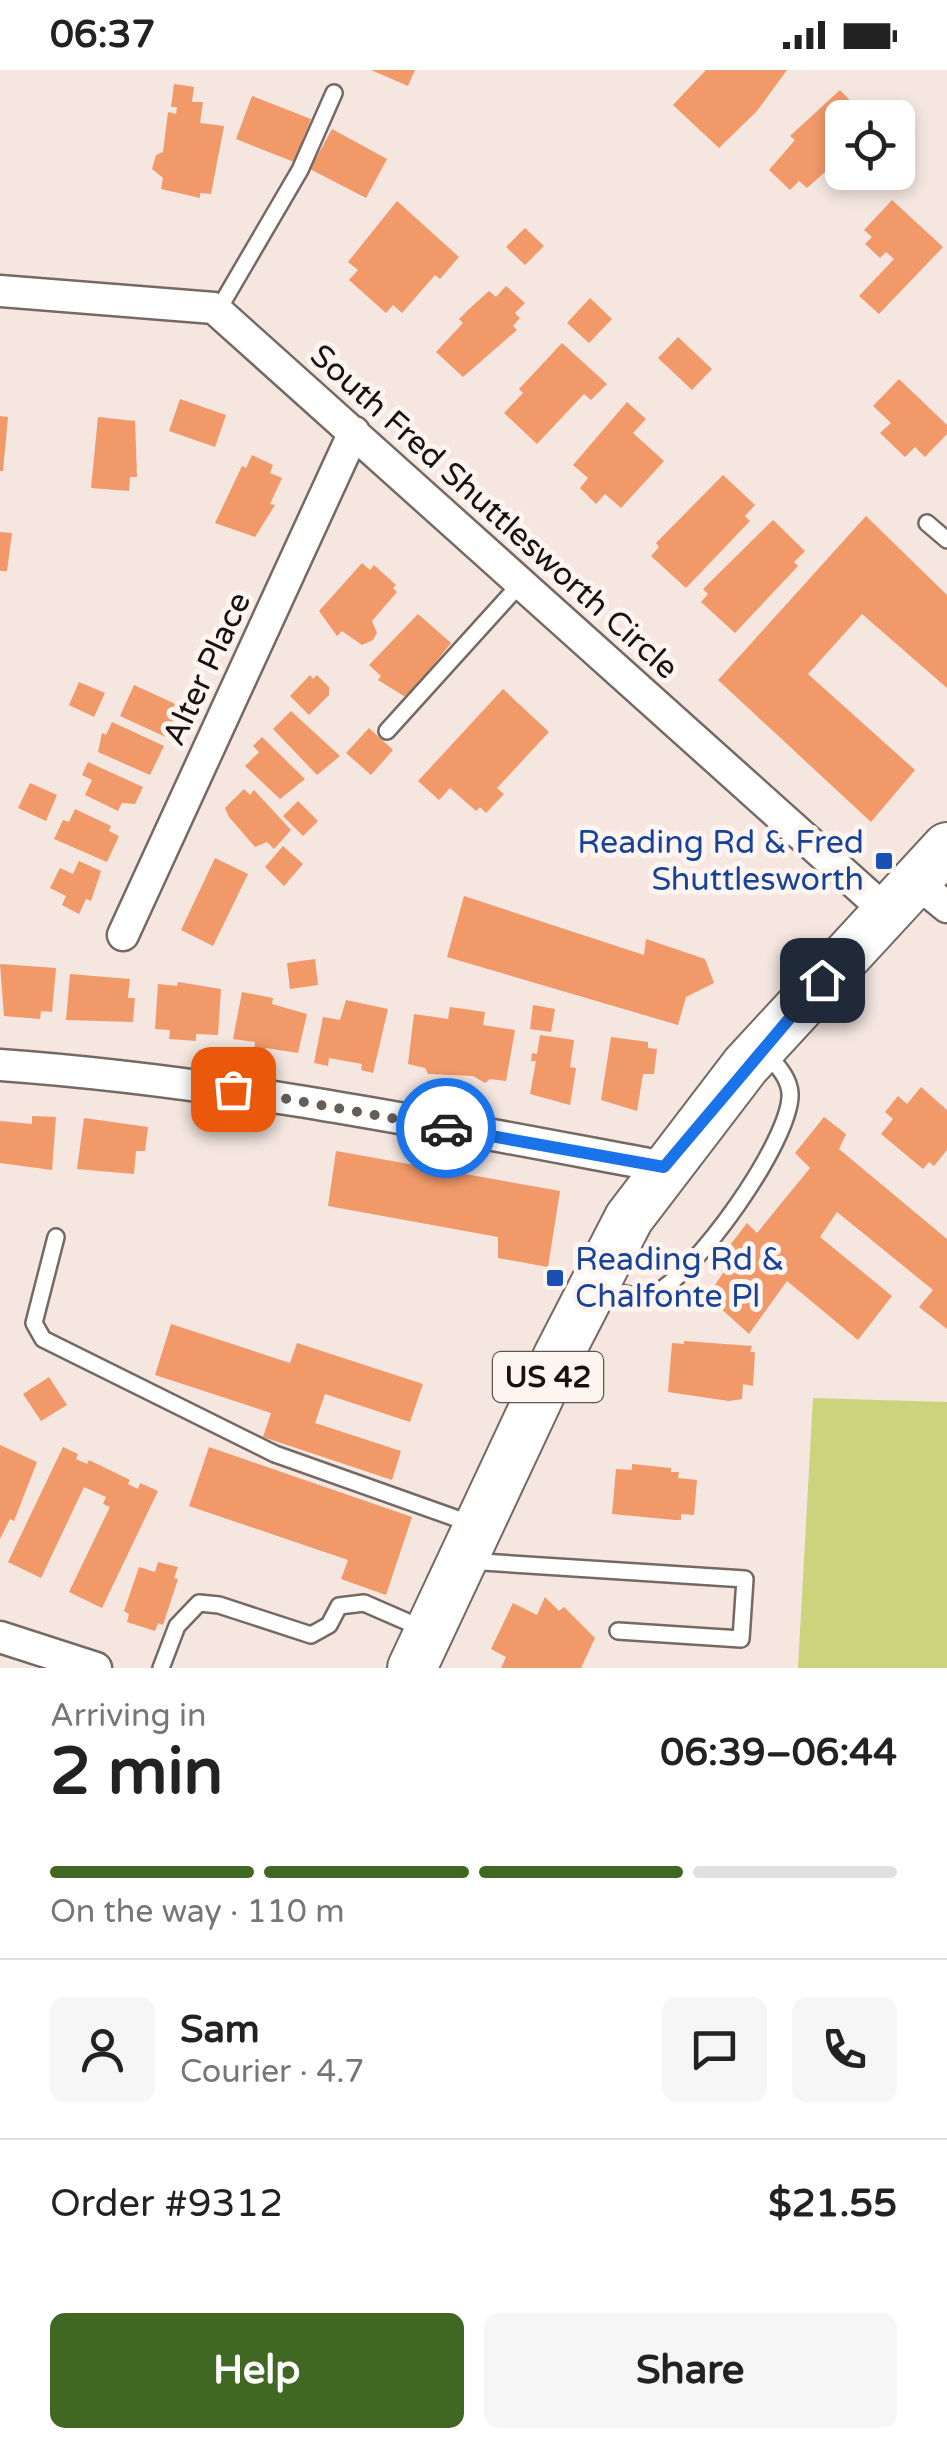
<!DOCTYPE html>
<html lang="en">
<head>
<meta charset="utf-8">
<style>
  body { margin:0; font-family:"Varela Round",sans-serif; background:#f6f6f6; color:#222; height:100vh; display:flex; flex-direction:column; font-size:38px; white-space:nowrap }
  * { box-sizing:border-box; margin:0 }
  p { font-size:32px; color:#767676 }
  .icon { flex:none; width:55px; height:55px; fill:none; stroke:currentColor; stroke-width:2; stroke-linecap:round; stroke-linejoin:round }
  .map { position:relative; height:1598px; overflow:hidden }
  .drawer { display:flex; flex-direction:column; background:#fff; flex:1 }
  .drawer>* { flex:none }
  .buttons { position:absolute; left:825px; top:30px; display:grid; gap:20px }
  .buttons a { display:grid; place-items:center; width:90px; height:90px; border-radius:15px; background:#fff; box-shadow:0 5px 15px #0003; font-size:50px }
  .pin { position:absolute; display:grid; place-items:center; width:85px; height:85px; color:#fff; margin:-42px; border-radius:20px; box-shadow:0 5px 15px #0006 }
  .courier { position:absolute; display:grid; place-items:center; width:100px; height:100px; margin:-50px; border:8px solid #1a73e8; border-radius:50%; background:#fff; color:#222; box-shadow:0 2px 12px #0007 }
  .summary em { font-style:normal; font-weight:800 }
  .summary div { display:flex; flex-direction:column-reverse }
  .summary { display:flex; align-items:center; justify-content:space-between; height:170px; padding:0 50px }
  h1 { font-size:65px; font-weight:800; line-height:75px }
  .bar { display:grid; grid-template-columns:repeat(4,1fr); gap:15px 10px; align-content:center; height:120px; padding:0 50px }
  .bar i { height:12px; border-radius:8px; background:#e0e0e0 }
  .bar .selected { background:#416823 }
  .bar p { grid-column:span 4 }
  .line { display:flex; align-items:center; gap:25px; padding:0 50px; border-top:2px solid #e0e0e0 }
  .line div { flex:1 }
  .round { display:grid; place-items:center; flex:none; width:105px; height:105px; border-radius:15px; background:#f6f6f6 }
  .button { display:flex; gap:20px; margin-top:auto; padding:20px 50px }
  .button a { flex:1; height:115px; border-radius:15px; background:#416823; color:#fff; font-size:40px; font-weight:800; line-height:115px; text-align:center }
  .button a+a { background:#f6f6f6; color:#222 }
  .status { display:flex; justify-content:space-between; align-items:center; height:70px; padding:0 50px; background:#fff; direction:ltr }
  .status svg { height:28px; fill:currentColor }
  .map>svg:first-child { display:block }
  .green { fill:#cbd37c }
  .building { fill:#f2996a }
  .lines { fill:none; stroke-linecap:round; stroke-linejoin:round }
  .lane-casing { stroke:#756963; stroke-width:20 }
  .street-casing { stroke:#756963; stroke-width:35 }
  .primary-casing { stroke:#756963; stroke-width:52 }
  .lane { stroke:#fff; stroke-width:15 }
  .street { stroke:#fff; stroke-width:30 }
  .primary { stroke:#fff; stroke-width:48 }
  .done { stroke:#655d58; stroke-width:10; stroke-dasharray:0 18 }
  .route { stroke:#1a73e8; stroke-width:12 }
  .transit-dot { fill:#1a4fb4; stroke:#fef5f1; stroke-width:4 }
  .labels { text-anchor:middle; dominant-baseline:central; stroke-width:10; stroke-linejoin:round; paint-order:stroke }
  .shield { fill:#fef5f1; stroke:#5c5653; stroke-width:2.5 }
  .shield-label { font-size:30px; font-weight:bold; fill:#17120f }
  .street-label { font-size:32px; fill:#17120f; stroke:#fef5f1 }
  .transit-label { font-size:32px; fill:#164399; stroke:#fef5f1; text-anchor:end }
</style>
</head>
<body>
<div class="status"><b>06:37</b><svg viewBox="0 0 49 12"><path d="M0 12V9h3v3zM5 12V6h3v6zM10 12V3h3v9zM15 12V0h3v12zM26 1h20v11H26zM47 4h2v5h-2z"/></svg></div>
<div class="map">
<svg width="947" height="1598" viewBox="0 0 947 1598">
  <rect width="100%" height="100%" fill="#f5e7e0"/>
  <path class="green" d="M813,1328L947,1332V1598H798Z"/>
  <path class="building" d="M371,0H415L408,16Z
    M706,0H787L757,41L719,78L673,35Z
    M174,14L194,17L192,32H203L200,53L224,56L211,124L200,123V128L161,119L163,108L152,99L156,85L163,82L168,42L176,44L177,37H171Z
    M840,20L867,48H842L840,89L807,118L799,111L790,120L769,100L795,70L790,66Z
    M252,26L311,49L294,92L236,69Z
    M332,59L387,89L366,128L310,99Z
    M892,130L943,177L879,244L859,226L894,189L886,182L880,188L865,174L872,167L864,160Z
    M397,131L459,187L440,209L435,205L402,243L393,235L386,243L349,210L358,200L348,192Z
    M525,158L544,176L525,195L506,177Z
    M506,216L525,233L515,243L520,248L513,256L517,260L463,307L436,282L463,253L459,249L469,239L489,221L496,227Z
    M590,228L612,249L589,273L567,253Z
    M678,267L712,299L692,320L658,288Z
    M562,273L607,314L591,330L584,324L537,374L504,343L523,323L519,319Z
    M899,309L947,355V364L925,387L915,377L905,387L880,363L891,353L873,336Z
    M180,329L226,345L215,377L169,361Z
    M627,332L646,349L633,363L664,391L621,438L605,424L596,434L580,418L588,408L573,395Z
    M0,346L8,347L3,401H0Z
    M98,347L135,351L137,407H130L129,421L91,418Z
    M252,385L273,395L270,403L282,408L270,434L275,435L255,467L215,453L242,396L246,398Z
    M723,405L755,435L745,446L750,451L686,518L651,486L659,477L656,473Z
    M866,446L947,525V618L862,544L808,604L915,700L871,752L718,610Z
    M773,450L805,481L794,492L798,496L735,563L701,532L708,524L703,519Z
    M0,462L12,463L7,501H0Z
    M362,493L370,500L374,495L396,515L393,518L397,522L372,551L377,563L373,570L362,575L342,561L337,566L319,541Z
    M418,544L451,573L407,628L378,610L381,606L369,595Z
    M310,605L313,609L317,605L329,617V625L309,645L290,626Z
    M79,612L105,623L94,647L69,635Z
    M134,615L182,637L168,668L120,646Z
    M503,619L549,662L497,718L504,724L486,743L480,737L476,741L450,718L439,730L418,711Z
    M291,641L340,686L317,705L273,659Z
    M112,652L164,676L150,705L98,682L102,663L106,665Z
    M369,658L393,680L371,705L346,683Z
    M262,667L305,709L280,729L245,696L259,682L253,676Z
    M88,692L143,717L135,734L122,733L118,741L85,725L92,710L82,705Z
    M30,713L57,725L46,751L18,738Z
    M244,719L250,725L254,720L291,760L274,779L267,772L255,777L229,747L225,738Z
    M298,731L318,751L303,766L283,746Z
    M75,739L111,756L109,761L119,766L107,792L54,769L63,750L69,752Z
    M283,776L303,794L284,816L265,797Z
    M215,788L248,804L213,876L181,860Z
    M79,791L101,801L91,831L86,829L79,844L62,835L66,826L50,818L60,798L73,804Z
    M464,826L644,885L646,869L705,889L714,913L686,927L678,955L447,887Z
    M315,889L318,915L290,919L287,893Z
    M0,894L56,898L52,942L41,941L40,949L4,946Z
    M70,904L130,909L128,928H135L133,952L66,950Z
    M178,912L221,919L218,965L196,964V971L169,969L170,960L155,959L158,914L177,916Z
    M242,922L273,928L272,934L307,944L298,983L266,978V984L254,981L255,972L233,969Z
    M346,930L388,939L373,1003L361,1000L362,994L329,988L328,996L314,993L323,947L340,950Z
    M533,935L555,939L551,962L530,959Z
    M450,937L485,942L483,955L515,960L506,1011L490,1009L485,1013L473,1006L428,1004L425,998L408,994L414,944L448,949Z
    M540,965L574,970L570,997L576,998L570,1035L530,1024L536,991H531L532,983L537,984Z
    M611,967L648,972V978L657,979L654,1004H643L637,1041L601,1030Z
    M921,1017L947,1040V1080L934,1096L929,1092L923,1099L881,1064L893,1049L885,1042L898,1026L907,1034Z
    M32,1046L56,1047L52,1100L0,1093V1051L32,1054Z
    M824,1047L846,1064L839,1079L947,1169V1259L919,1237L933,1220L837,1142L820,1167L892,1226L858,1270L787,1211L749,1264L707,1226L726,1199L717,1192L747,1153L757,1163L810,1098L795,1083Z
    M84,1048L148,1057L145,1081H136L134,1104L77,1099Z
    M336,1081L560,1121L548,1197L498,1188V1167L328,1136Z
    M171,1254L290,1293L297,1273L423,1314L410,1352L325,1324L315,1353L401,1381L392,1410L263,1367L271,1343L155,1305Z
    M684,1271L752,1276L750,1282H755L753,1316L743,1314L742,1329L729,1331L668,1322L672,1273L684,1274Z
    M49,1307L67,1335L41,1351L23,1324Z
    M0,1375L37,1392L14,1451L10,1449L0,1469Z
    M63,1377L78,1384L76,1389L87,1394L89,1390L130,1410L128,1414L138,1419L140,1413L158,1421L102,1538L69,1522L110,1437L103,1434L106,1427L84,1417L41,1508L8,1492Z
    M209,1377L412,1447L386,1525L341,1509L348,1490L189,1436Z
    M632,1394L671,1398V1402H679L678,1408L697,1410L694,1445L681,1444V1450H675L612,1444L616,1399L632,1400Z
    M158,1492L178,1497L174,1508L178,1509L163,1555L158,1553L155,1561L127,1552L129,1544L124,1541L139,1497L155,1502Z
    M545,1527L559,1541L564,1537L595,1568L581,1598H501L506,1587L491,1579L513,1533L537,1545Z"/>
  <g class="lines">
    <g class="lane-casing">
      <path id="lane" d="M217,242L300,100L334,23
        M927,453L947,470
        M387,661L521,513
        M56,1167L34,1253L43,1269L275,1384L475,1455
        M598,1217C613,1220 637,1230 651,1225C693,1209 793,1068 790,1023C789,1007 776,995 767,983
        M467,1491L745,1509L741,1569L618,1561
        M161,1598L177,1556L199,1533L219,1535L311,1565L329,1555L339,1536L364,1533L426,1560"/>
    </g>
    <g class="street-casing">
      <path id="street" d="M0,221L214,238L886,841
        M915,811L947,837
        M123,865L354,362
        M0,995C224,1011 444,1056 664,1097
        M0,1567L96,1598"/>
    </g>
    <g class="primary-casing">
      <path id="primary" d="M412,1598L558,1286L629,1148L745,996L947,777"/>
    </g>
    <use href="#lane" class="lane"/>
    <use href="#street" class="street"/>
    <use href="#primary" class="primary"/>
  </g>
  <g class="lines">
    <path class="done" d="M233,1019L446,1058"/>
    <path class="route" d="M446,1058L664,1097L822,910"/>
  </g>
  <g class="transit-dot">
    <rect x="874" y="781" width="20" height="20" rx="5"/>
    <rect x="545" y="1198" width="20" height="20" rx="5"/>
  </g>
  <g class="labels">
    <rect class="shield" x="493" y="1282" width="110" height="50" rx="8"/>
    <g class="shield-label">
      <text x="548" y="1307">US 42</text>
    </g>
    <g class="street-label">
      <text transform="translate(494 442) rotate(42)">South Fred Shuttlesworth Circle</text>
      <text transform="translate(207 599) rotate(-65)">Alter Place</text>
    </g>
    <g class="transit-label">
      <text x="864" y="773">Reading Rd &amp; Fred<tspan x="864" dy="37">Shuttlesworth</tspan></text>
      <text x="575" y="1190" text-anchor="start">Reading Rd &amp;<tspan x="575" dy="37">Chalfonte Pl</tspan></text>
    </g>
  </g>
</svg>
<div class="buttons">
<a><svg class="icon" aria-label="locate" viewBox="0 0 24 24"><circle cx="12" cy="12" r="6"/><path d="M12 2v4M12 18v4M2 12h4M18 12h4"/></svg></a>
</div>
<div class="pin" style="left:233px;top:1019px;background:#ea580c"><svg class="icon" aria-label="bag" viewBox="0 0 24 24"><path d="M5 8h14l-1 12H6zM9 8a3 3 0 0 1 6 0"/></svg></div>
<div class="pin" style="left:822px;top:910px;background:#1f2937"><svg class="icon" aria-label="home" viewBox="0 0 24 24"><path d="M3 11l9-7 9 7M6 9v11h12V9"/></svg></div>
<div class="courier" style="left:446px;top:1058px"><svg class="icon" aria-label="car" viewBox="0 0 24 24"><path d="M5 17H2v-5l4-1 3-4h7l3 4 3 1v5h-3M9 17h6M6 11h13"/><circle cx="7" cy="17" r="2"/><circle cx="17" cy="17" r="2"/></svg></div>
</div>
<section class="drawer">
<div class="summary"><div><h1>2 min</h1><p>Arriving in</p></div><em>06:39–06:44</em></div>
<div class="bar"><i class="selected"></i><i class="selected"></i><i class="selected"></i><i></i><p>On the way · 110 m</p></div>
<div class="line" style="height:180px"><a class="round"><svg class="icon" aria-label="person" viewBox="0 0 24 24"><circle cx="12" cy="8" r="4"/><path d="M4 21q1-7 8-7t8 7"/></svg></a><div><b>Sam</b><p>Courier · 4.7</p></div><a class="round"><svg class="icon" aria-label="chat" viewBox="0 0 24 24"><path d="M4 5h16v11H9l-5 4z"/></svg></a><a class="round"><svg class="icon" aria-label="phone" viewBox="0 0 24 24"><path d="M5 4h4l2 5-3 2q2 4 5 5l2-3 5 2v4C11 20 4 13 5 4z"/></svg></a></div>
<div class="line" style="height:130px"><div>Order #9312</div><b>$21.55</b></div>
<div class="button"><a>Help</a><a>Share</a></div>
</section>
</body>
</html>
